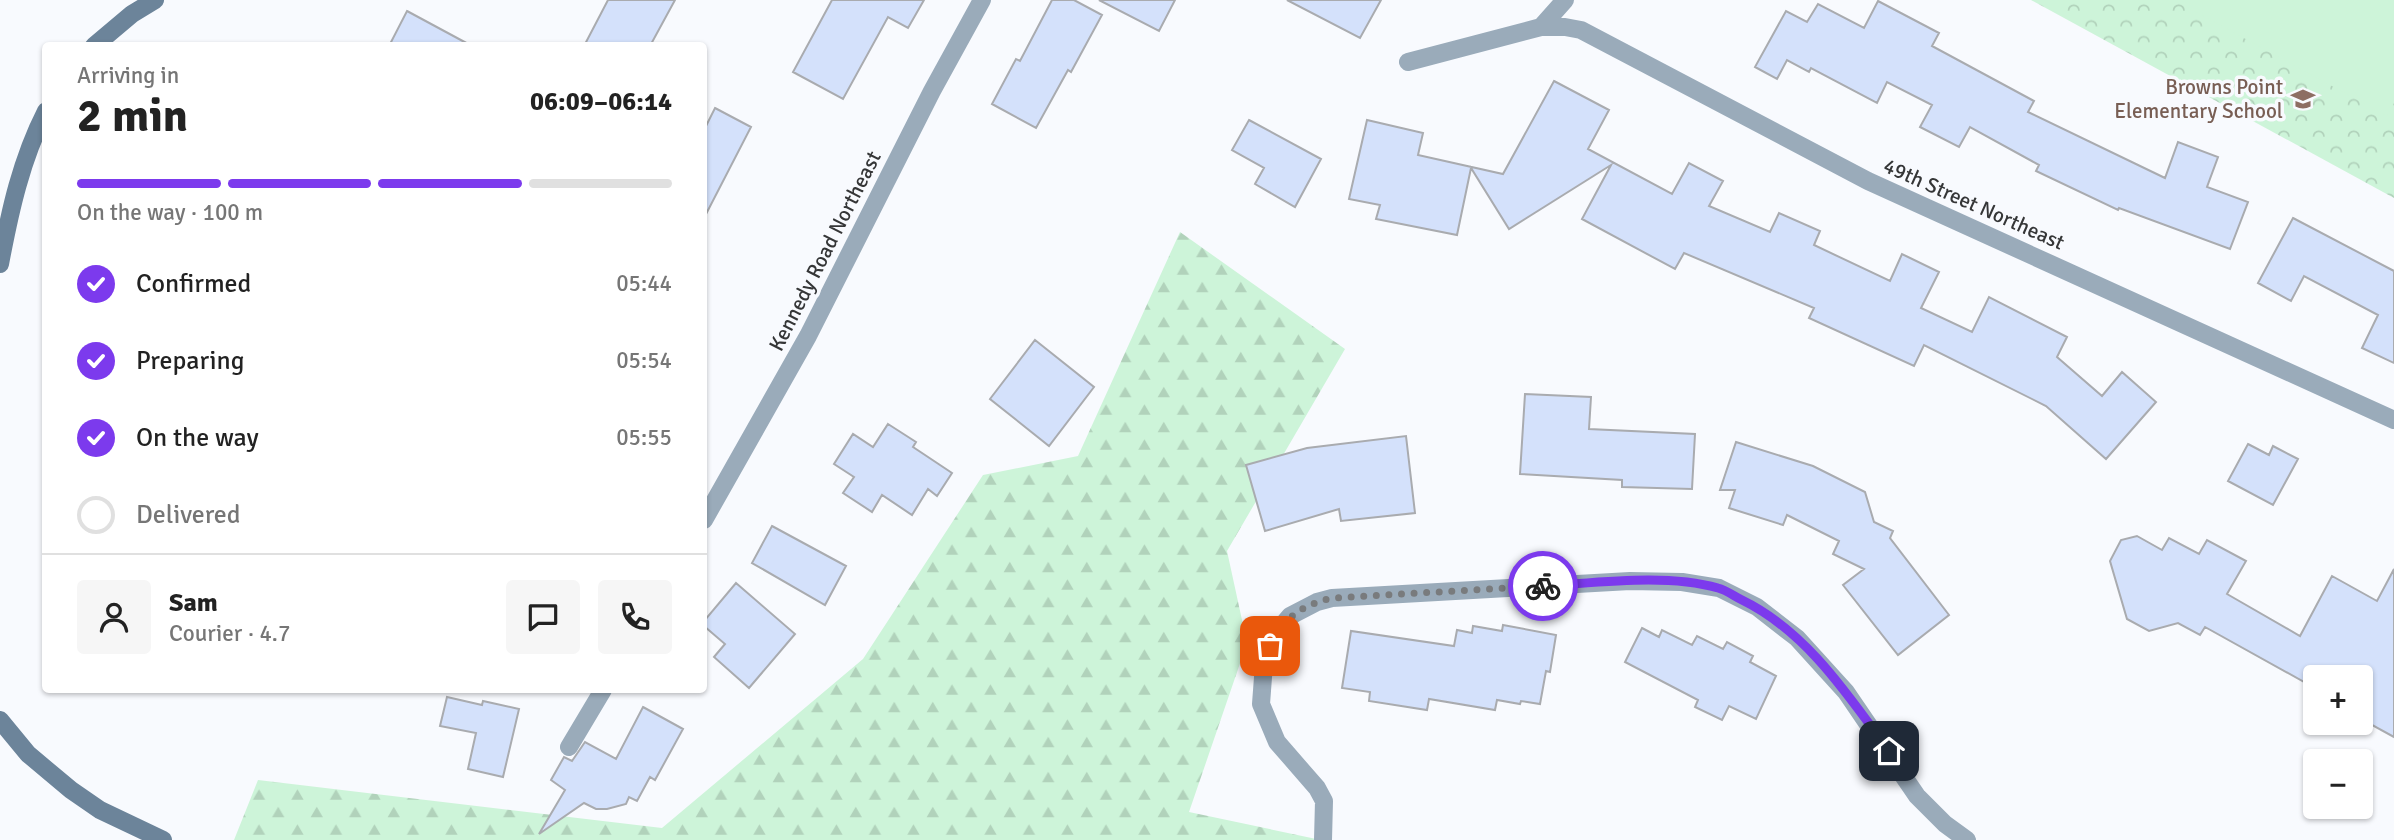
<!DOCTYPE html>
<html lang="en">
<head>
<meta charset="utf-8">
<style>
  body { margin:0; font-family:Signika,sans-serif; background:#f6f6f6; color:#222; height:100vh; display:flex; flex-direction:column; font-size:26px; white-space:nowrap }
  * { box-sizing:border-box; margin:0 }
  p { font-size:23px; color:#767676 }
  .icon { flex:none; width:38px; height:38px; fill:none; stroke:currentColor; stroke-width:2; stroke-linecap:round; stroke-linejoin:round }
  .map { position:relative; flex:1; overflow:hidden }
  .details { position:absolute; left:42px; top:42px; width:665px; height:651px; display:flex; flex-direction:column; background:#fff; border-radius:7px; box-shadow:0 2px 5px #0004 }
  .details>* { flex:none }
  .buttons { position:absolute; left:2303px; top:665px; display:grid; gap:14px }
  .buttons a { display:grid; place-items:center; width:70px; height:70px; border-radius:7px; background:#fff; box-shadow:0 2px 5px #0004; font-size:35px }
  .pin { position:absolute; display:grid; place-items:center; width:60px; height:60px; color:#fff; margin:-30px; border-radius:14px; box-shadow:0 4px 10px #0006 }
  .courier { position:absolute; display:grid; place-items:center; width:70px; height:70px; margin:-35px; border:5px solid #7c3aed; border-radius:50%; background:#fff; color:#222; box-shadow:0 2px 9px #0007 }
  .head em { font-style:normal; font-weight:700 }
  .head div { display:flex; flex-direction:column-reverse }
  .head { display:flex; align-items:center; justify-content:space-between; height:119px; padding:0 35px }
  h1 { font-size:46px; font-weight:700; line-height:52px }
  .bar { display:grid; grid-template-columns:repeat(4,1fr); gap:10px 7px; align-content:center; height:84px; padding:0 35px }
  .bar i { height:9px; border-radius:5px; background:#e0e0e0 }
  .bar .selected { background:#7c3aed }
  .bar p { grid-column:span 4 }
  .line { display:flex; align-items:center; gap:18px; padding:0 35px; border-top:2px solid #e0e0e0 }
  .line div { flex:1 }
  .round { display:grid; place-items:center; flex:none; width:74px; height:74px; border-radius:7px; background:#f6f6f6 }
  ol { padding:0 35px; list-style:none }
  li { display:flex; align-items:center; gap:21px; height:77px }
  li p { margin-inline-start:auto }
  li .icon { padding:7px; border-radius:50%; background:#7c3aed; color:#fff; stroke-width:4 }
  li:last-child { color:#767676 }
  li i { width:38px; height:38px; border:4px solid #e0e0e0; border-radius:50% }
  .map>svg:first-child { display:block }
  .forest { fill:url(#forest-firs) }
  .park { fill:url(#park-crowns) }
  .pitch { fill:#cdf4d9 }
  .building { fill:#d4e1fb; stroke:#a9abaf; stroke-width:2 }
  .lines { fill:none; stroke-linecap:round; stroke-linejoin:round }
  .street { stroke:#9aabba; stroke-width:18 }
  .secondary { stroke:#6c849a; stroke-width:18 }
  .done { stroke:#797b7d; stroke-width:7; stroke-dasharray:0 12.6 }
  .route { stroke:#7c3aed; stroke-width:9 }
  .labels { text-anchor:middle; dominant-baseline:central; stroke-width:7; stroke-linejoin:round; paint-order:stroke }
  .education-label { font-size:21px; fill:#785e54; stroke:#f8fafe; text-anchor:end }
  .street-label { font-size:21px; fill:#353637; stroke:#f8fafe }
</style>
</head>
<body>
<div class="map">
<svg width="2394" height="840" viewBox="0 0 2394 840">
  <defs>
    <pattern id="forest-firs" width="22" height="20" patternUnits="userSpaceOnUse" patternTransform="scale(1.75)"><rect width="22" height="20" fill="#cdf4d9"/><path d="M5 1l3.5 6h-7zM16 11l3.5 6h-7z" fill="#b1d2bb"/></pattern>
    <pattern id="park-crowns" width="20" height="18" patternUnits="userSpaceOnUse" patternTransform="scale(1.75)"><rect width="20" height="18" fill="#cdf4d9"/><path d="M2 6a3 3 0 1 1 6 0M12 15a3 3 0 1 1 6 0" fill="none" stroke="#b1d2bb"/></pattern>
  </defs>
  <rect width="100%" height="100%" fill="#f8fafe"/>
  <path class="forest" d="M1180,232L1345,349L1227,551L1247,643L1189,812L1321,840H234L258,780L662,828L863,659L983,475L1078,456Z"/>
  <path class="park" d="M2031,0H2394V198Z"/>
  <path class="pitch" d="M2174,0H2394V103L2387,116Z"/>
  <path class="building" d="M608,0H675L650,46H584Z
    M832,0H924L908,28L888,17L843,99L793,72Z
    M1052,0H1074L1102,15L1071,72L1068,70L1036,128L992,104L1016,59L1020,61Z
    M1099,0H1175L1159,31Z
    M1287,0H1381L1360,38Z
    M1878,1L1939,33L1932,46L2034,101L2028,112L2165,178L2178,142L2218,157L2207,187L2248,202L2230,249L2119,208L2118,210L2036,171L2039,165L1970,127L1959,147L1920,127L1932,105L1887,82L1877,103L1811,68L1809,72L1787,60L1777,79L1755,67L1786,11L1807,22L1818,4L1864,28Z
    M407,11L472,46H389Z
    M1554,81L1609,110L1588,149L1672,194L1689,163L1723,181L1709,206L1770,232L1779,213L1820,231L1814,245L1890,281L1902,254L1939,272L1921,308L1972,332L1989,297L2067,337L2057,357L2102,396L2122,372L2156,402L2106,459L2046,406L1924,345L1914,366L1809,318L1814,308L1684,253L1675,269L1582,219L1611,165L1509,229L1471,168L1457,235L1376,219L1380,205L1349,199L1367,120L1423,133L1418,155L1503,174Z
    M715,108L751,127L704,218V130Z
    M1249,120L1321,159L1295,207L1255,184L1264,168L1232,150Z
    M2293,218L2394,271V363L2362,348L2378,315L2304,276L2291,301L2258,283Z
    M1035,340L1094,387L1049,446L990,399Z
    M1525,394L1591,397L1589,429L1695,434L1692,489L1622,487V480L1520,474Z
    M888,424L916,442L913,447L952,473L937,496L928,489L912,515L882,495L872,512L843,493L854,477L834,464L853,434L873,447Z
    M1406,436L1415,513L1341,521L1339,509L1265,531L1246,465L1307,448Z
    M1736,442L1813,466L1865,492L1874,522L1893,531L1890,538L1949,615L1898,655L1843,585L1864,569L1833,554L1839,541L1787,515L1783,525L1729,508L1735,490H1720Z
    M2248,444L2269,455L2273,446L2298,459L2273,505L2228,481Z
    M772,526L846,566L825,605L752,563Z
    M2137,536L2162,550L2169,538L2199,554L2207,540L2246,561L2227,594L2300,636L2332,576L2377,601L2394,569V737L2361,719V677H2315V688L2205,627L2200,635L2178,623L2149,631L2127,619L2110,561L2121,540Z
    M736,583L795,634L749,688L714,657L725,644L704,626V621Z
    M1503,625L1556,635L1550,672L1546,671L1540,704L1521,701L1520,704L1497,700L1495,710L1429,699L1427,710L1369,701L1370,692L1342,688L1351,631L1454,646L1457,630L1472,633L1473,626L1502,631Z
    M1642,628L1659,637L1662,630L1692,645L1697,636L1723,649L1727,642L1753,656L1750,662L1776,676L1756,719L1729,706L1722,720L1695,707L1698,700L1625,662Z
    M447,697L482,705L483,701L519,709L503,777L468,769L476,733L440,726Z
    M643,707L683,729L655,780L650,777L637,801L629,797L626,804L607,809H596L584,803L539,834L565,790L551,780L564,757L572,761L585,742L616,759Z"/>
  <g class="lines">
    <path class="street" d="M1541,27H1565L1581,30L1868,181L2394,420
      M1408,62L1541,27L1565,0
      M704,520L808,336L932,91L982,0
      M569,747L603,690
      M1323,840L1324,801L1317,788L1277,742L1261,704L1264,664L1279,629L1290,616L1317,602L1332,598L1630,581L1682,582L1719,588L1757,607L1797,638L1846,692L1917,796L1945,824L1967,840"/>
    <path class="secondary" d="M94,46L132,14L155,0
      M0,264C10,211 21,160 46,111
      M0,720L28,754L71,790L100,810L163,840"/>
  </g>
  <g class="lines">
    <path class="done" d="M1270,646C1284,617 1301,606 1332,598L1543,586"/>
    <path class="route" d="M1543,586C1596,583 1666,573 1718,588C1726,590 1734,596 1742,600C1806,631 1848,695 1889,751"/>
  </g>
  <defs>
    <g id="school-bare" transform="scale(1.89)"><path d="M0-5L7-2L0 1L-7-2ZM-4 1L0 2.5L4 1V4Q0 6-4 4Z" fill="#8d6e63" stroke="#f8fafe" stroke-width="2.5" paint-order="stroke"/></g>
  </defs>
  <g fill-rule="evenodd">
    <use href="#school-bare" x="2303" y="99"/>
  </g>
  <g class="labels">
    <g class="education-label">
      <text x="2283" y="87">Browns Point<tspan x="2283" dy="24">Elementary School</tspan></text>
    </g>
    <g class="street-label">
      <text transform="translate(1974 204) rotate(24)">49th Street Northeast</text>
      <text transform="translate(825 251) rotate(-63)">Kennedy Road Northeast</text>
    </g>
  </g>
</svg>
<div class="buttons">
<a>+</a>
<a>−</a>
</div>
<div class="pin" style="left:1270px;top:646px;background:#ea580c"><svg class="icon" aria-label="bag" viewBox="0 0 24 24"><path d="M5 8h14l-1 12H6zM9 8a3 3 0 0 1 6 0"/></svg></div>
<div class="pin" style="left:1889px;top:751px;background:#1f2937"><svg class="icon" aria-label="home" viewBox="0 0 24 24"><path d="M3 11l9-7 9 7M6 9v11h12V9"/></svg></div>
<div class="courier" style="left:1543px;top:586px"><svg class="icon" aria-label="bike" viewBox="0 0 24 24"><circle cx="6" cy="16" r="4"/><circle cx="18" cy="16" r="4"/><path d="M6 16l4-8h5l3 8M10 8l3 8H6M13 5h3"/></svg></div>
<section class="details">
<div class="head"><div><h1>2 min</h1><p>Arriving in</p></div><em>06:09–06:14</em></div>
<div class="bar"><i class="selected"></i><i class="selected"></i><i class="selected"></i><i></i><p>On the way · 100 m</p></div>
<ol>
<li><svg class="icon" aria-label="check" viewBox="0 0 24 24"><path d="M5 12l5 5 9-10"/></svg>Confirmed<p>05:44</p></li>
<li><svg class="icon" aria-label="check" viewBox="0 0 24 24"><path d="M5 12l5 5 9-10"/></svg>Preparing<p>05:54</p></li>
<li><svg class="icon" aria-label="check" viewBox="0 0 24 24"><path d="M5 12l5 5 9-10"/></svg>On the way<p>05:55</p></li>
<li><i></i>Delivered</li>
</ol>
<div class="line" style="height:126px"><a class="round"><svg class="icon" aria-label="person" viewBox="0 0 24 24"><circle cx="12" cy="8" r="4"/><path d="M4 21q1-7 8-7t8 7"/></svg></a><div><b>Sam</b><p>Courier · 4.7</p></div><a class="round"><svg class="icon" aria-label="chat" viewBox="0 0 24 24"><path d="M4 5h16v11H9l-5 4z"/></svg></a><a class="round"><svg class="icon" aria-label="phone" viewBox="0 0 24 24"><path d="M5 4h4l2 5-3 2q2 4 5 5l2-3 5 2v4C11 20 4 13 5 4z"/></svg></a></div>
</section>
</div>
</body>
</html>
